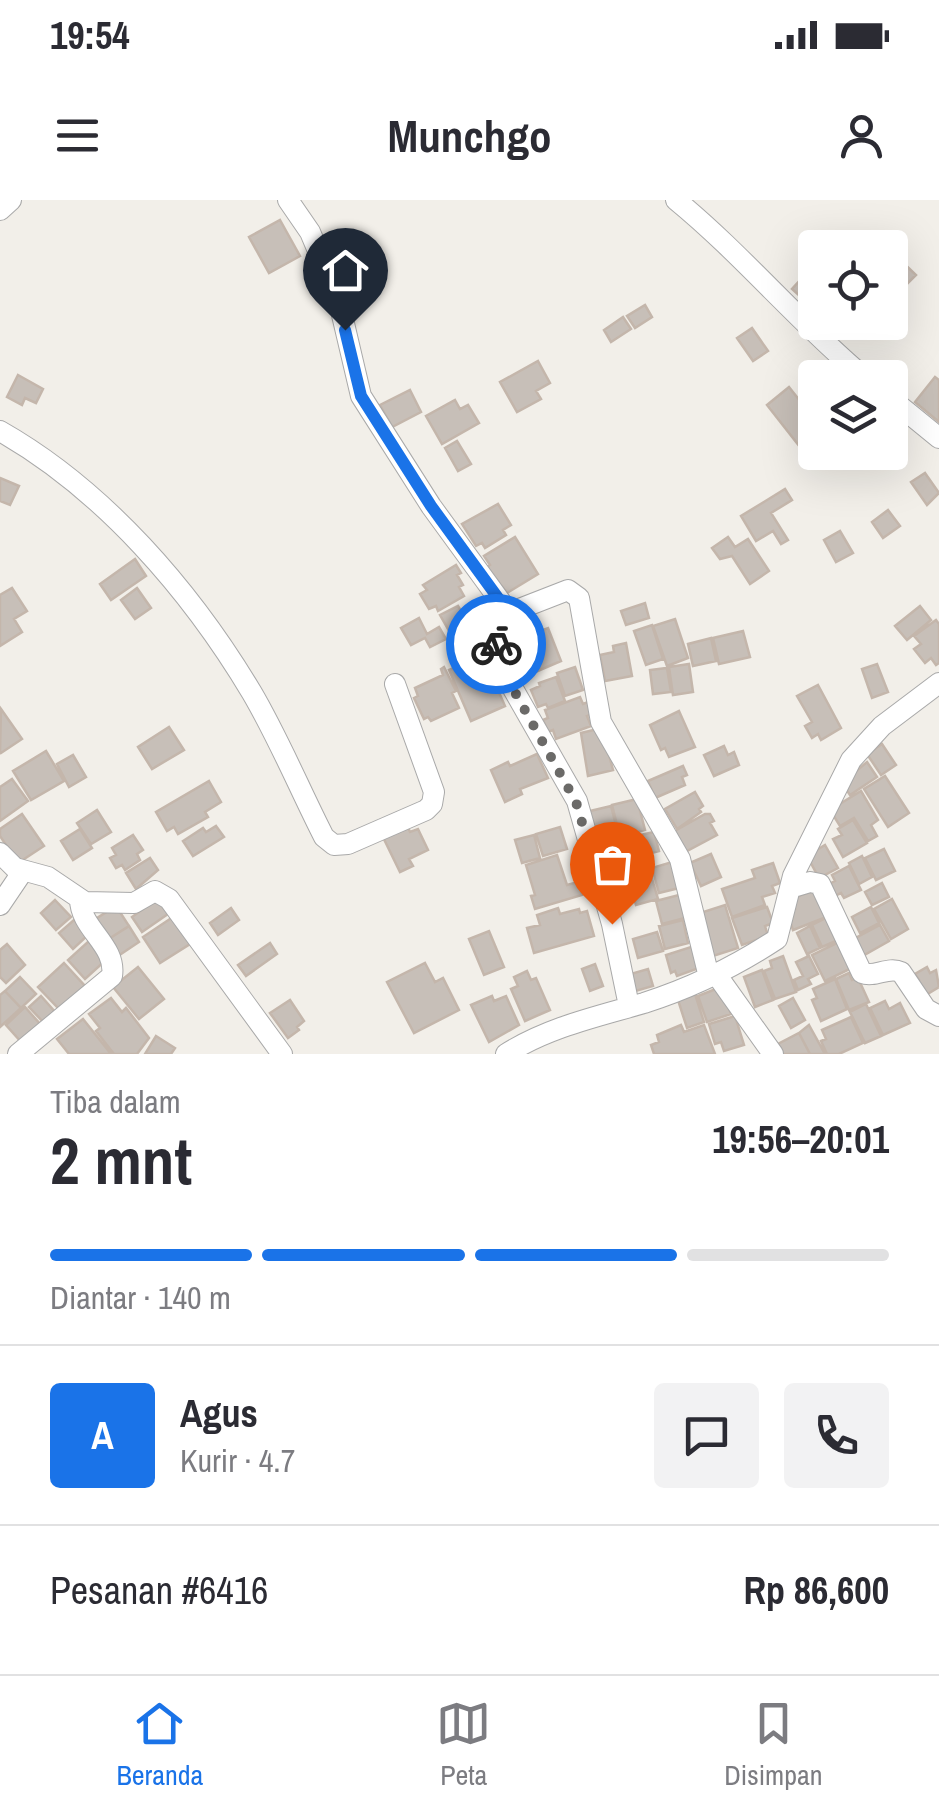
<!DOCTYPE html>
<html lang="id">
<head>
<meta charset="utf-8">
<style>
  body { margin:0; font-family:"Archivo Narrow",sans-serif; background:#f2f2f3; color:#2b2b33; height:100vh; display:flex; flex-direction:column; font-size:38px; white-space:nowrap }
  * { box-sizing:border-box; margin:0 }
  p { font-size:32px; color:#7c7c81 }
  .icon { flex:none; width:55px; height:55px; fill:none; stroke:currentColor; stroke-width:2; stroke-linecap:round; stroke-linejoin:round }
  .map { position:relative; height:854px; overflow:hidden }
  .side { display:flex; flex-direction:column; background:#fff; flex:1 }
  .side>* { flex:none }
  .fabs { position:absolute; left:798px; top:30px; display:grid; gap:20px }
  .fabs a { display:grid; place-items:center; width:110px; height:110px; border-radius:10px; background:#fff; box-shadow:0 10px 40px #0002; font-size:50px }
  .pin { position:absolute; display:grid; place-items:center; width:85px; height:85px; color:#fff; margin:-102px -42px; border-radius:50% 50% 50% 0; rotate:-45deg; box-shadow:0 0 10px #0007 }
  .pin .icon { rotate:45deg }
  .courier { position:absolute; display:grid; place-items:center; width:100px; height:100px; margin:-50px; border:8px solid #1a73e8; border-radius:50%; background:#fff; color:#222; box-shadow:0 2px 12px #0007 }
  .head em { font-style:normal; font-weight:800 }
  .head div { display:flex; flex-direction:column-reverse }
  .head { display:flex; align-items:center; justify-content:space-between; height:170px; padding:0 50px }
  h1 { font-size:65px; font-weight:800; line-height:75px }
  .bar { display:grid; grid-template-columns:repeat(4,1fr); gap:15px 10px; align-content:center; height:120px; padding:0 50px }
  .bar i { height:12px; border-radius:8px; background:#e1e1e2 }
  .bar .active { background:#1a73e8 }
  .bar p { grid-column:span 4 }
  .line { display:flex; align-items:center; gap:25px; padding:0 50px; border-top:2px solid #e1e1e2 }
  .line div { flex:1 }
  .round { display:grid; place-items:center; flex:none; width:105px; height:105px; border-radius:10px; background:#f2f2f3 }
  .status { display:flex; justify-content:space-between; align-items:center; height:70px; padding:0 50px; background:#fff; direction:ltr }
  .status svg { height:28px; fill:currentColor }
  header { display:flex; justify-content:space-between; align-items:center; height:130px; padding:0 50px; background:#fff; font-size:45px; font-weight:800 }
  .menu { display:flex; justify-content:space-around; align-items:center; height:140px; border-top:2px solid #e1e1e2; background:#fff; font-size:28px; color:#7c7c81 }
  .menu a { display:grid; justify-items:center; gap:5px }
  .menu .active { color:#1a73e8 }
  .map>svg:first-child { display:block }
  .building { fill:#c7bfb8; stroke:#c4b6ab; stroke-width:2.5 }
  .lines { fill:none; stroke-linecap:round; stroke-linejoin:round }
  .minor-casing { stroke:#a9a9a9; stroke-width:22 }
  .minor { stroke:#fff; stroke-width:20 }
  .done { stroke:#6b6a68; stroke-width:10; stroke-dasharray:0 18 }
  .route { stroke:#1a73e8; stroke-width:12 }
</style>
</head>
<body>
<div class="status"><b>19:54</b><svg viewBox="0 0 49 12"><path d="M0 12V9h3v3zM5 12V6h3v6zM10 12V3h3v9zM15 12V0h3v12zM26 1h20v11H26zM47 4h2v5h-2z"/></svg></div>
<header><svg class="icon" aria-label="menu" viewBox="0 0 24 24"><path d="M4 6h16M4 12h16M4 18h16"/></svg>Munchgo<svg class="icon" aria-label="person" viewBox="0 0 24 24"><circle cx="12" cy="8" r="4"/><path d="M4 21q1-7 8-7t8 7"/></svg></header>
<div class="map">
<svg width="939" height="854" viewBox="0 0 939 854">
  <rect width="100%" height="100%" fill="#f2efe9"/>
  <path class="building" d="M280,20L300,56L269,73L249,37Z
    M890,50L916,75L890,101Z
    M815,64V106L813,108L792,89Z
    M645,105L652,117L635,128L627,116Z
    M623,117L631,129L611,142L604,130Z
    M752,128L768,151L753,161L737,138Z
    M538,161L550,183L536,191L541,199L517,212L500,182Z
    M18,175L43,189L36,203L25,198L22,205L7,197Z
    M935,177L939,180V222L915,202Z
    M789,187L815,220V236L800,247L767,205Z
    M410,190L421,212L392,227L380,205Z
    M455,200L460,209L468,205L479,223L442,244L426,216Z
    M457,241L471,264L458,271L445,248Z
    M925,273L939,293L927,305L911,282Z
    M0,278L19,286L10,305L0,301Z
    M785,289L792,300L771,313L788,340L781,344L773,331L756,341L741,316Z
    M498,304L511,325L503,330L506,335L485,348L482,343L476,346L462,324Z
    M888,310L900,326L883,338L872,322Z
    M840,331L853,353L836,362L824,340Z
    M515,337L538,374L507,393L487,367L490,365L484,356Z
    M728,337L735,347L748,339L769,371L750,384L732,356L720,359L712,348Z
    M135,359L146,376L111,400L100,384Z
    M456,365L461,373L457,375L463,385L459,387L464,396L438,411L436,406L429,409L420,394L427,390L423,385Z
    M12,388L27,411L14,419L22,432L0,446V395Z
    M137,388L151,408L135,419L121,400Z
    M645,403L649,418L626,425L621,411Z
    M458,406L470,426L452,436L440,415Z
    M920,406L931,420L907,440L895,426Z
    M419,418L427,434L439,427L446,439L430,447L425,438L411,445L401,428Z
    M675,419L688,458L667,466L653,426Z
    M936,420L939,424V463L936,465L931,458L925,463L914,449L921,444L914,436Z
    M652,425L663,459L646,465L634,431Z
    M548,428L561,461L540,470L527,436Z
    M743,431L750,457L719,464L713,438Z
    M524,436L538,471L523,476L520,467L515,469L509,453L513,451L510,442Z
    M711,438L716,461L693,466L688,444Z
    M626,443L632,476L605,481L600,455L614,452L613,446Z
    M483,456L505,506L471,521L449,470Z
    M689,464L693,492L673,495L669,467Z
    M877,464L888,492L872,498L862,469Z
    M444,467L456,491L452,493L459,508L431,521L428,517L424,519L414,498L418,496L415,488L443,475L441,469Z
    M575,467L583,490L565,496L557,473Z
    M667,468L671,492L653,494L650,470Z
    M556,477L565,501L548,508L546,504L538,507L531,490L540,486L539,483Z
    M818,485L841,528L821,540L818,534L812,538L805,526L812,522L797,496Z
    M580,497L583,504L588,502L593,514L587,516L591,526L556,539L553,530L548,532L543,520L548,518L545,510Z
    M1,509L22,539L1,553L0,551Z
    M679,511L695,547L669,557L665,548L661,550L650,525Z
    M169,527L184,550L152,569L138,547Z
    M602,528L613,570L588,576L581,533Z
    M882,544L896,565L881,575L867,554Z
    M724,546L728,555L734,552L739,565L714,576L704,555Z
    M46,551L64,581L31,600L13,571Z
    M537,554L548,578L520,589L522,594L505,602L491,570L508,562L510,566Z
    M73,555L86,577L69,587L57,564Z
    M867,562L877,577L850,595L842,583Z
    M683,566L687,575L682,577L685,585L655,598L648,581Z
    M885,576L909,613L888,627L864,589Z
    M12,579L28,601L0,621V587Z
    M209,581L221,602L205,612L208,617L178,634L174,627L167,631L156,612Z
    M861,591L878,620L871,625L877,636L868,641L854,618L840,626L830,610Z
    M695,592L703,606L699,609L701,612L677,629L665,609Z
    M637,599L645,630L620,637L612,605Z
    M611,606L619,637L594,643L586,612Z
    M97,610L111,632L91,644L77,623Z
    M22,614L44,646L18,663L0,636V629Z
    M705,614H710L714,621L710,623L717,635L685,652L673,632Z
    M853,620L867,643L843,657L833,639L842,635L838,629Z
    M406,623L410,632L418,629L428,650L409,659L413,666L400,672L382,635Z
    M216,626L224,637L193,656L183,641L203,628L206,632Z
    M560,627L567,649L543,656L536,634Z
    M80,629L92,648L73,660L61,641Z
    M654,632L659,651L651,653L653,661L646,663L647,667L635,670L627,638Z
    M133,635L143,650L137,654L140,660L125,670L122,665L116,668L110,658L116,655L112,648Z
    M534,635L540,658L522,663L515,640Z
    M624,640L629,660L622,662L625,671L603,677L595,648Z
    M825,645L838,668L819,678L807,656Z
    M884,649L895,671L876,680L865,658Z
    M711,654L721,677L701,686L690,663Z
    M557,655L567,685L578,682L582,695L535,709L531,696L535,695L526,665Z
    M862,656L872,677L859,684L849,663Z
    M150,658L158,670L136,689L126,673Z
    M672,662L679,688L659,693L652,668Z
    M773,663L780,683L772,686L775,693L762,697L765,705L732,717L722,689L755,678L752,670Z
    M849,666L861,690L844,698L841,693L831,698L825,686L835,681L832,675Z
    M651,675L658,699L636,705L629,681Z
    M882,683L889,697L872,705L865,692Z
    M817,689L829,716L793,730L787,713L795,709L791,699Z
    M679,695L685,718L662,724L656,701Z
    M157,699L168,714L142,732L132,717Z
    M892,699L908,729L891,739L874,709Z
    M55,700L71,717L56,730L41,713Z
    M725,705L738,748L710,757L697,714Z
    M116,706L129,726L107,740L94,720Z
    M767,707L773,723L765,726L768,736L742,745L732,718Z
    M871,707L879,723L860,733L852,717Z
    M231,708L239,720L218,735L210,723Z
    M558,708L560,714L579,709L580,713L587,711L594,736L534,753L527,728L540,725L537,715Z
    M173,717L190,744L160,763L143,737Z
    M828,717L838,740L822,747L812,725Z
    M74,720L88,735L73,749L59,733Z
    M683,720L688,743L665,749L659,726Z
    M880,725L889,741L859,758L850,741Z
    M129,726L139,742L118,756L107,740Z
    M810,726L820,748L807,754L797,733Z
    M489,731L504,767L484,775L469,739Z
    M657,732L663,751L638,758L633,739Z
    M843,740L856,766L825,781L812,755Z
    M89,741L106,760L85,779L68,760Z
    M270,743L277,754L246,776L238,765Z
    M7,744L25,765L6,783L0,777V750Z
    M694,746L699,768L677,776L675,771L671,773L666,755Z
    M783,756L796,792L775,799L764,771L772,768L770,761Z
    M809,756L818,774L808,779L811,784L798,790L794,780L803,776L796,762Z
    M64,763L85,786L59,809L38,787Z
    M425,763L435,782L443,778L459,810L414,833L387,782Z
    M595,764L603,786L590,791L582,769Z
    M138,767L164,799L139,819L113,787Z
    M927,767L930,773L936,770L939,787L921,798L913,784L919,780L915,774Z
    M648,769L653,786L632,792L627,775Z
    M762,770L773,800L755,807L744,777Z
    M527,771L531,780L536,778L550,810L525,821L511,789L518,786L514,777Z
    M849,773L852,780L858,778L869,802L849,810L836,779Z
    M20,777L36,794L21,808L5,791Z
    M835,779L847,809L821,821L812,800L817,798L813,789Z
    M721,787L731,814L707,822L698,796Z
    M5,791L21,808L0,827V795Z
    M695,794L704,822L687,828L678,800Z
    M41,796L56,813L45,824L29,807Z
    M492,796L494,801L506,796L519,825L489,842L471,805Z
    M111,798L122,812L126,808L149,838L137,854H114L96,831L100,828L89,814Z
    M793,798L805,820L791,828L779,806Z
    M290,800L304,821L297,827L299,830L288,838L270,813Z
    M885,801L889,809L900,803L910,823L883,835L870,808Z
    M866,804L881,836L865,843L850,812Z
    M25,807L41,825L22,843L6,825Z
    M735,816L744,845L724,851L721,842L715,844L709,824Z
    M851,817L863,843L839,854H827L821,841L826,839L822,830Z
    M83,819L111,854H69L57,839Z
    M681,825L684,832L704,825L715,854H654L651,845L659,842L657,835Z
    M809,825L825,854H810L799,833Z
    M799,833L810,854H781L776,845Z
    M156,836L175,848L171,854H145Z"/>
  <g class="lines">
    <g class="minor-casing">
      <path id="minor" d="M288,0L310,32L338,98L361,196L431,306L509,413L568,390L579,398L601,522L680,659L709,777
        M676,0C743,55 798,122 865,178
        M0,10L11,0
        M890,198L939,238
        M0,231C104,290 191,391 252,493C279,539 300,590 324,637L334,645L348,644L426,610L432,604L434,592L395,484
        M509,413L497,433L496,449L512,487L577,601L612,724L629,806
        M0,653L15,668L48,677L85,702L134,703L155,691L169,699L282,854
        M790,688L810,682L820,684L862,773C875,778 888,766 901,772L926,809L939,816
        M0,705L23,671
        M716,774L773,854
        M18,854L112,776C117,745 80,729 80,699
        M506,854C549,827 596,817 644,803C691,788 736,766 777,739L793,676L851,560L882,526L939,483"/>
    </g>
    <use href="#minor" class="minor"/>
  </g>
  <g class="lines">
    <path class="done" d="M496,444L512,487L576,602L612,724"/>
    <path class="route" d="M345,130L361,196L431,306L509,413L497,432L496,444"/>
  </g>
</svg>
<div class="fabs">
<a><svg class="icon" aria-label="locate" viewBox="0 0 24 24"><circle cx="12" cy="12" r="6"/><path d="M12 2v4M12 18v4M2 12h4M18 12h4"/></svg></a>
<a><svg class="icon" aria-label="layers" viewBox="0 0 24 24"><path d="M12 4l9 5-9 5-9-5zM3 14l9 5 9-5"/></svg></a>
</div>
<div class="pin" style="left:612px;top:724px;background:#ea580c"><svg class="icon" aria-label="bag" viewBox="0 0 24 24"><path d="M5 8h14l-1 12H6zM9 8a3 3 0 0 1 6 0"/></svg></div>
<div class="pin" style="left:345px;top:130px;background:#1f2937"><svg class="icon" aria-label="home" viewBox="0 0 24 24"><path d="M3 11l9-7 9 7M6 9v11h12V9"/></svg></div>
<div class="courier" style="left:496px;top:444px"><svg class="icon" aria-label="bike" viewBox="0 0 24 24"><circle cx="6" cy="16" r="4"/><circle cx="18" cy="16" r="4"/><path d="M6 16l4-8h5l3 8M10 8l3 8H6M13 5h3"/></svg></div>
</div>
<section class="side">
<div class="head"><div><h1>2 mnt</h1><p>Tiba dalam</p></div><em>19:56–20:01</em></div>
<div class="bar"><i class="active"></i><i class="active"></i><i class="active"></i><i></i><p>Diantar · 140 m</p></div>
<div class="line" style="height:180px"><b class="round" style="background:#1a73e8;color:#fff">A</b><div><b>Agus</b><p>Kurir · 4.7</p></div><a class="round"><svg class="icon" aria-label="chat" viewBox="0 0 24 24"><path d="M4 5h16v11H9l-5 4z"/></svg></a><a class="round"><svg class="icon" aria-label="phone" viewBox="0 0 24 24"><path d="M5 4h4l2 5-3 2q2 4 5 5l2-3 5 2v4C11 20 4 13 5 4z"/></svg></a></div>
<div class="line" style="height:130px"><div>Pesanan #6416</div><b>Rp 86,600</b></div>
</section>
<nav class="menu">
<a class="active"><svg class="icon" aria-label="home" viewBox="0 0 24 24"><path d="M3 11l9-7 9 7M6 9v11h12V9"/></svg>Beranda</a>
<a><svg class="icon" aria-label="map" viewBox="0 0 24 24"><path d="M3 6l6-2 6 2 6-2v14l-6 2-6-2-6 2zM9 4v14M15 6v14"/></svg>Peta</a>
<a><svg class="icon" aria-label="saved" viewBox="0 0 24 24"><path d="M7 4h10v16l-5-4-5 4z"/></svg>Disimpan</a>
</nav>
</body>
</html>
